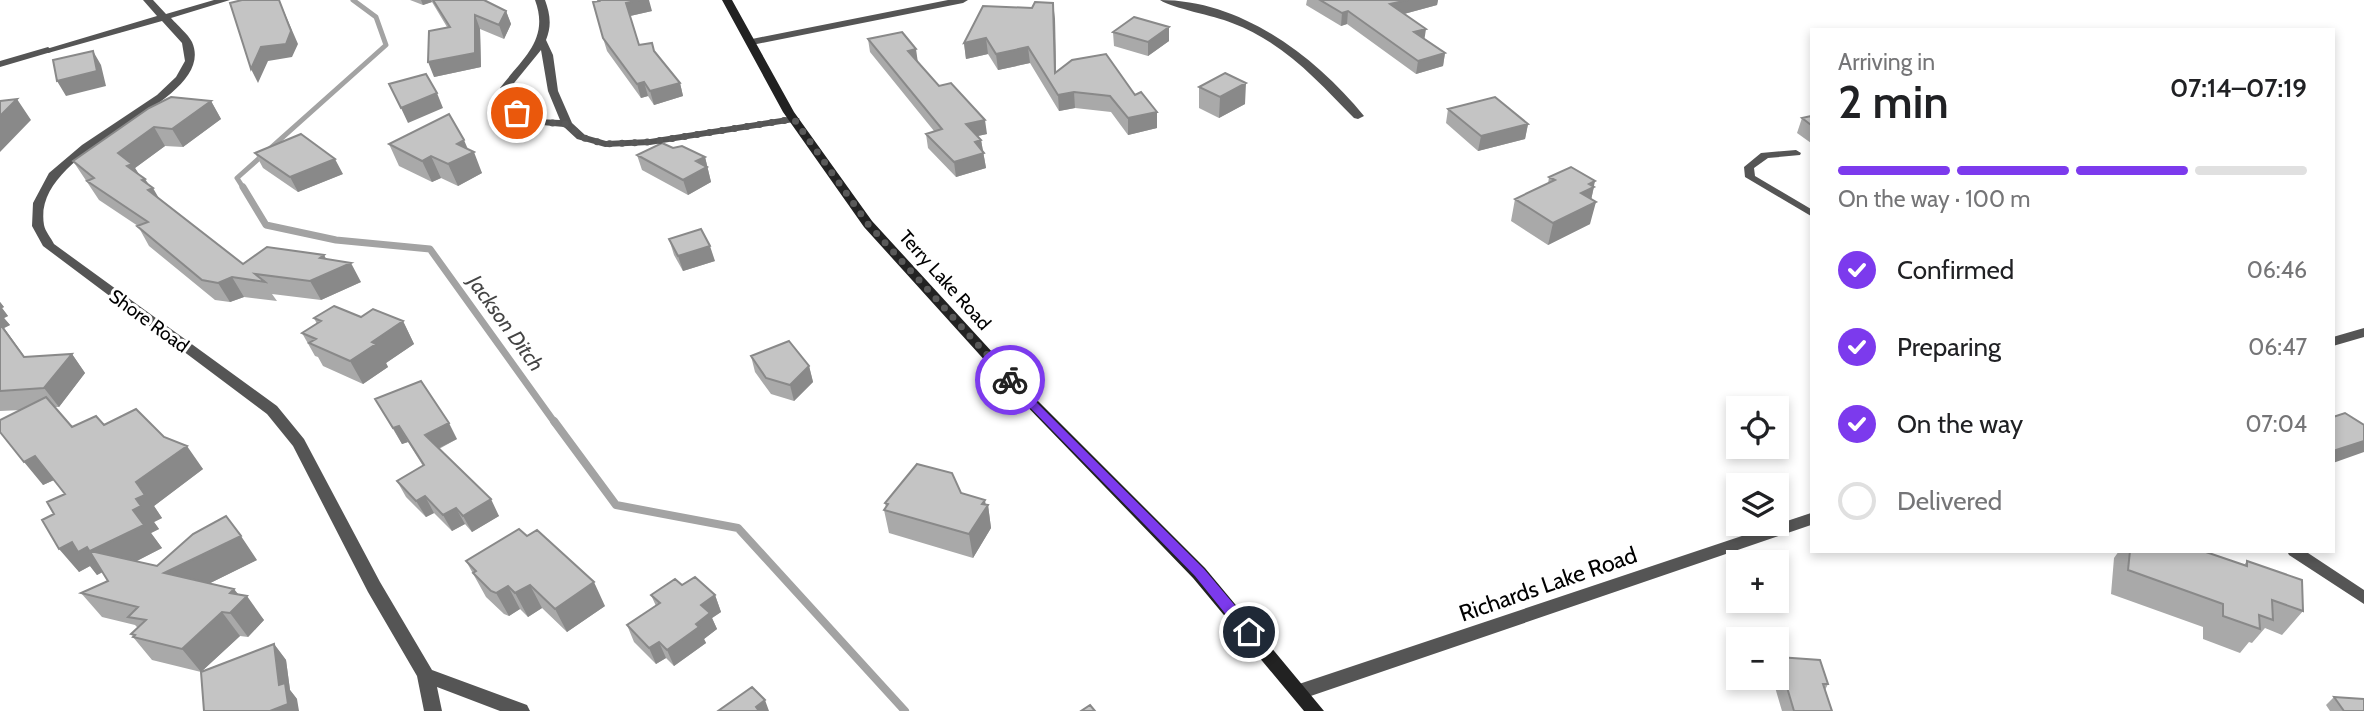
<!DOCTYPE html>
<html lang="en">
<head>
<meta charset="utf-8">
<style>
  body { margin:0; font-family:Cabin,sans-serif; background:#f2f2f2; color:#202124; height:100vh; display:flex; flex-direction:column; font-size:26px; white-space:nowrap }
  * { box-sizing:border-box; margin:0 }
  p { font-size:23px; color:#757577 }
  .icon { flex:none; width:38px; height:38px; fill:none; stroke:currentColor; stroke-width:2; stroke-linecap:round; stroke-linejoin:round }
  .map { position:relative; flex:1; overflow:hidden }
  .drawer { position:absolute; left:1810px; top:28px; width:525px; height:525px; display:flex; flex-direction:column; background:#fff; border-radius:0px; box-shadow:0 4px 10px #0003 }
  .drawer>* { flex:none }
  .controls { position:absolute; left:1726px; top:396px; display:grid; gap:14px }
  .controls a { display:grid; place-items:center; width:63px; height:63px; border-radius:0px; background:#fff; box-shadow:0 4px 10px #0003; font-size:35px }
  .pin { position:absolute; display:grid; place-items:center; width:60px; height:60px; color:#fff; margin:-30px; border:4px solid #fff; border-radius:50%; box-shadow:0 2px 7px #0007 }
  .courier { position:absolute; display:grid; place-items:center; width:70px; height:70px; margin:-35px; border:5px solid #7c3aed; border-radius:50%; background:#fff; color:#222; box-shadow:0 2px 9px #0007 }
  .overview em { font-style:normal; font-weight:600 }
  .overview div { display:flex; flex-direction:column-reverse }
  .overview { display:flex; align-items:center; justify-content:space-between; height:119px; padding:0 28px }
  h1 { font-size:46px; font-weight:600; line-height:52px }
  .bar { display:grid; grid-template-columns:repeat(4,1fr); gap:10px 7px; align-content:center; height:84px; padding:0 28px }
  .bar i { height:9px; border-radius:5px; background:#e0e0e0 }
  .bar .current { background:#7c3aed }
  .bar p { grid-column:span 4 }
  ol { padding:0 28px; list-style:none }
  li { display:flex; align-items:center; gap:21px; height:77px }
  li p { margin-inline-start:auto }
  li .icon { padding:7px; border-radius:50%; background:#7c3aed; color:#fff; stroke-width:4 }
  li:last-child { color:#757577 }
  li i { width:38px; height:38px; border:4px solid #e0e0e0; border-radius:50% }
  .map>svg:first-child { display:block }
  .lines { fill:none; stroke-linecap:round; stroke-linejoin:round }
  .stream-far2 { stroke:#a3a3a3; stroke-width:5 }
  .stream-far1 { stroke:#a3a3a3; stroke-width:7 }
  .stream { stroke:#a3a3a3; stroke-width:8 }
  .service { fill:#555; fill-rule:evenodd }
  .minor { fill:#555; fill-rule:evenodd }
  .secondary { fill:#222; fill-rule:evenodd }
  .wall { fill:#a9a9a9 }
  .shaded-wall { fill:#898989 }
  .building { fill:#c4c4c4; stroke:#898989; stroke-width:2 }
  .route { fill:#7c3aed }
  .done { stroke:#595959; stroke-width:7; stroke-dasharray:0 12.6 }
  .labels { text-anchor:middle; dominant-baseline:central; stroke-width:6; stroke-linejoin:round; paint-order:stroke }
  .street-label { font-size:19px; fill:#000; stroke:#fff }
  .water-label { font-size:21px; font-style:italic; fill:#444; stroke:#fff }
  .near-street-label { font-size:23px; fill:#000; stroke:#fff }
</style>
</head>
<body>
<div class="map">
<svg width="2364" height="711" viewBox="0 0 2364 711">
  <rect width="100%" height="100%" fill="#fff"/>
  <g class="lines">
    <path class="stream-far2" d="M244,189L237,178L386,45L376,17L353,0"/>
    <path class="stream-far1" d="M243,187L266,225L336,240L430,249L555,423"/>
    <path class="stream" d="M554,421L616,505L738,528L905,711"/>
    <path class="service" d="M48,47L52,50L51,52L0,67V61Z
      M1796,150L1801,153L1800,155L1768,158L1754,168L1755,176L1811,209V216L1745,177L1744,167L1761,153Z
      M2287,551H2305L2364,590V604L2289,555Z"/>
    <path class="minor" d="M143,0H153L166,14L214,0H230L171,18C177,25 188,34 192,42C220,106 30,144 44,225C45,231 51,238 54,244L277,406L304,439L380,582L432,670L527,705L530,711H500L437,687L442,711H424L417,676L368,592L293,446L267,414L43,246L32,226L33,203L49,173L82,145L157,95L176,77L185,61L182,43L162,21L48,53L43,50L157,16Z
      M535,0H545C550,14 552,25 546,40L553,55L558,91L572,123L585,135L606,141L650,139L794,116L800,119L794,122L650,145L605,147L577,139L564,127L531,124L505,110L500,88C522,59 550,40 535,0ZM541,50L548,91L560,120L537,119L514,106L510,88Z
      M948,0H968L963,3L752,45L747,42L752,39Z
      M1160,0C1241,0 1315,56 1364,116L1358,119L1354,118C1317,80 1283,42 1232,23C1213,15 1174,9 1160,0Z
      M2364,328V337L2333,346V337Z
      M1811,513V525L1299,700L1293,697L1290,692L1293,687L1299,684Z"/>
    <path class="secondary" d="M722,0H732L794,112L872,221L1027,390L1205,568L1324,711H1304L1193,578L1017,396L864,227L783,112Z"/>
  </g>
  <path class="wall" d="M410,0H484L506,11L511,24L504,39L480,29L481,67L434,77L447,27L432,2L423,5Z
    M1307,0H1438L1437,5L1404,14L1425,39L1445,53L1443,66L1416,74L1347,24L1341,26L1306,5Z
    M599,1L652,11L630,16L639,45L654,51L680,83L683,96L654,105L648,96L641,98L607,51L603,38Z
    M1055,19L1056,72L1072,60L1157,128L1128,135L1111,112L1075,108L1059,111L1030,63L998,70L988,54L966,59L964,43Z
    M1113,32L1169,41L1148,56L1114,46Z
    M868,39L917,62L939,86L987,134L978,136L981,140L986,168L956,177L928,148L926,134L934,131L870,52Z
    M1199,87L1245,104L1219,118L1199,108Z
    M211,101L221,119L183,147L165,146L135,168L139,174L150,186L159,199L243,264L324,255L326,259L361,282L321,300L272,294L277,301L244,297L230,302L215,300L149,246L138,226L99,200L73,161Z
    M1448,109L1528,124L1525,139L1478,151L1446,123Z
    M1811,116V143L1797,133L1802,118Z
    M389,144L467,149L482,173L458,186L441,178L432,182L399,166Z
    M673,148L705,157L711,182L688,195L642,170L637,155Z
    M255,153L343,174L298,192L263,168Z
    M1549,177L1594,187L1591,200L1590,224L1548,245L1511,221L1515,199L1548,184Z
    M669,239L715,261L683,271L674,255Z
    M0,302L4,307L2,308L8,316L4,318L10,325L4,328L25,357L72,354L85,373L59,407H55L72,427L104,425L164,437L203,469L154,506L162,518L154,522L159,529L151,533L162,548L136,561L157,566L257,560L210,583L238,594L264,620L248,637L240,636L202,671L274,644L286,660L290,690L297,699L201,672L152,660L133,637V636L131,634L138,628L135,625L102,617L81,593L108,581L103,572L97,575L90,566L79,572L54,514L65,494L54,480L43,485L22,410L0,411Z
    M361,317L403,321L414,344L386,363L388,367L363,384L323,366L318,357L315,356L302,333L317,324L314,318Z
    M751,356L809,366L813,382L794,401L771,394L755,372Z
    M375,399L457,439L439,449L499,516L472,532L465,524L452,531L434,513L426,517L406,497L397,481L423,466L408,442L402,444Z
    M961,493L988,505L991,528L973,558L889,533L884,510L886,507L885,503Z
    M2119,551H2203L2244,565L2247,561L2303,611L2282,635L2265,628L2252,643L2249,642L2240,653L2203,639V627L2111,594L2114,558Z
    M466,561L605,606L567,632L542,608L528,617L520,609L509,616L504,614L486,597Z
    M682,585L715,595L721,612L712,618L717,629L704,639L706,643L674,666L666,658L656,664L634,642L627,625L656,606L651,595Z
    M1778,657L1828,684L1825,690L1832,711H1782L1772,677H1776V661Z
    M2334,697L2364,711H2330L2326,705Z"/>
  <path class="shaded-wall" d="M279,0L298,44L292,57L268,61L258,83L251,69Z
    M421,0H431L432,2L423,5Z
    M640,0H649L652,11L630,16L626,3Z
    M1408,0H1438L1437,5L1389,18L1390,4Z
    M1053,3L1055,19L1056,89L1055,73Z
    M506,11L511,24L504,39L499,25Z
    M1348,11L1347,24L1341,26L1342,13Z
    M475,15L480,29L481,67L434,77L428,62Z
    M1169,27V41L1148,56V42Z
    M1426,29L1424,42L1414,32Z
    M986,38L988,54L966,59L964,43Z
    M1028,47L1030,63L998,70L996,54Z
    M916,49L918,63L908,51Z
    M93,51L101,65L106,86L66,96L57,81Z
    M1445,53L1443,66L1416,74L1418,61Z
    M644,82L648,96L641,98L637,84Z
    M680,83L683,96L654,105L650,91Z
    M1246,83L1245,104L1219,118L1220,97Z
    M1074,92L1075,108L1059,111L1058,95Z
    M437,93L443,108L408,123L401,108Z
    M17,99L31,120L0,152V116Z
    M211,101L221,119L183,147L172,129Z
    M1157,112V128L1128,135V118Z
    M985,120L987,134L968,138L966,124Z
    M1528,124L1525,139L1478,151L1481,136Z
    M154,127L165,146L135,168L142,180L145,179L152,189L153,188L164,207L139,185L118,153Z
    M464,140L470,154L474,152L482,173L458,186L448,164L457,144Z
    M981,140L986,168L956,177L954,162L975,142Z
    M431,156L441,178L432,182L422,161Z
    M705,157L711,182L688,195L683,180L696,161Z
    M335,159L343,174L298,192L290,177Z
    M1595,181L1590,205L1596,202L1590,224L1548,245L1553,223L1589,184Z
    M710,246L715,261L683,271L678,256Z
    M324,255L332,271L351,263L361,282L321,300L310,281L320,258Z
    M232,277L244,297L230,302L218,283Z
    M0,302L4,307L2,308L8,316L4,318L10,325L4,328L38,376L0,324Z
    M403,321L414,344L386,363L388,367L363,384L350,361L372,342Z
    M72,354L85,373L59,407L44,388Z
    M809,366L813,382L794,401L790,385Z
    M449,423L457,439L433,451L425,435Z
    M399,426L408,442L402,444L393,428Z
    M2364,441V452L2333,463V451Z
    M187,446L203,469L154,506L162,518L154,522L159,529L151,533L162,548L110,575L106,570L97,575L90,566L79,572L59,549L133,510L136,482Z
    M35,456L54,480L43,485L24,462Z
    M425,496L434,513L426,517L416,501Z
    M491,499L499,516L472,532L463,516Z
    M985,500L986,507L988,505L991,528L973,558L969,534Z
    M456,508L465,524L452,531L443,515Z
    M241,536L257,560L182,597L164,573Z
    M594,582L605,606L567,632L555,609Z
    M530,585L542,608L528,617L515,593Z
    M508,586L520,609L509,616L496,593Z
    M234,589L243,600L247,596L264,620L248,637L230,613V593Z
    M715,595L721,612L712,618L717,629L704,639L706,643L674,666L667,650L696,624L701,605Z
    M222,612L240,636L201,672L182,649Z
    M659,642L666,658L656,664L649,648Z
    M274,644L286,660L290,690L297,699L299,711H270L279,685Z
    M765,700L769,711H757L756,707Z"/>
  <path class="building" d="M242,0H279L291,31L286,44L261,47L251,69L230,3Z
    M433,0H484L506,11L499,25L475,15V53L428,62L429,31L450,27Z
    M598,0H640L626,3L639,45L652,43L654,51L680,83L650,91L644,82L637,84L603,38L593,2L599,1Z
    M1320,0H1408L1390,4L1426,29L1414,32L1445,53L1418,61L1348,11L1342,13Z
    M1035,2L1053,3L1055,73L1072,60L1106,54L1135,95L1141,92L1157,112L1128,118L1110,96L1074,92L1058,95L1028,47L996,54L986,38L964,43L983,6L1032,8Z
    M1134,17L1169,27L1148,42L1113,32Z
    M902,32L916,49L908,51L939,86L951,83L985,120L966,124L981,140L975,142L984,153L954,162L926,134L942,129L868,39Z
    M93,51L97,71L57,81L53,60Z
    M1225,73L1246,83L1220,97L1199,87Z
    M426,74L437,93L401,108L389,84Z
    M171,97L211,101L172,129L154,127L118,153L132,164L127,166L145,179L142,180L153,188L148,190L243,264L267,247L324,255L320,258L351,263L310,281L255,274L265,282L232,277L218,283L202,280L137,226L148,222L87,181L94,178L73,161L149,108Z
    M1495,97L1528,124L1481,136L1448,109Z
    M17,99L0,116V101Z
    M449,114L464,140L457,144L474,152L448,164L431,156L422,161L389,144Z
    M1811,116V125L1802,118Z
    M301,134L335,159L290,177L255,153Z
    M662,143L673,148L682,146L705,157L696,161L707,167L683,180L637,155Z
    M1571,167L1595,181L1589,184L1594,187L1581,193L1596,202L1553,223L1515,199L1555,180L1549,177Z
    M701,229L710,246L678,256L669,239Z
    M334,306L361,317L373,309L403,321L372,342L376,344L350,361L309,343L316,339L302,333L321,321L314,318Z
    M0,324L24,357L72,354L44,388L0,391Z
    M789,341L809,366L790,385L766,378L751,356Z
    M421,381L449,423L425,435L491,499L463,516L456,508L443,515L425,496L416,501L397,481L424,465L399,426L393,428L375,399Z
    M46,397L72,427L96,416L104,425L136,409L164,437L187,446L136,482L145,495L136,499L141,506L133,510L144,525L90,551L157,566L193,534L226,516L241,536L164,573L234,589L230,593L247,596L230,613L222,612L182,649L133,637L135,635L131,634L146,620L128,617L138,607L81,593L108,581L87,547L78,552L72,542L59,549L42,520L54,514L47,502L65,494L35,456L24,462L0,432V420Z
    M2345,413L2364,425V441L2333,451V417Z
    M917,464L952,473L961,493L985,500L982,504L988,505L969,534L884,510L888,504L885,503Z
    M519,529L527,536L537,530L594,582L555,609L530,585L515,593L508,586L496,593L491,591L473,573L476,571L466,561Z
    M2130,551H2203L2247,566V561L2302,580L2303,611L2272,600L2273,620L2259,615L2260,629L2223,616V604L2128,570Z
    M695,577L715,595L701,605L710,613L696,624L699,627L667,650L659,642L649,648L627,625L660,603L651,595L675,579L682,585Z
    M274,644L279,685L285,683L288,704L270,711H204L201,672Z
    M1778,657L1820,660L1828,684H1823L1832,711H1794Z
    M752,687L765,700L756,707L759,711H718Z
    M2334,697L2364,699V711H2344Z
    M1090,705L1095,711H1081Z"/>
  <path class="route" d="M1010,376L1204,569L1254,628V637H1244L1195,576L1005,382L1004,380Z"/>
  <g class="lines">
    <path class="done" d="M517,113L535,122L567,124L581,137L605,144L650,142L794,119L868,224L1010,380"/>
  </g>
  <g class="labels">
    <g class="street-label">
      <text transform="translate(945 280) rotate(48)">Terry Lake Road</text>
      <text transform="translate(149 321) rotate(36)">Shore Road</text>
    </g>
    <g class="water-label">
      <text transform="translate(506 323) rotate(54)">Jackson Ditch</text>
    </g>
    <g class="near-street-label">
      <text transform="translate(1548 584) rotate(-19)">Richards Lake Road</text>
    </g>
  </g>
</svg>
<div class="controls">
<a><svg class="icon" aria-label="locate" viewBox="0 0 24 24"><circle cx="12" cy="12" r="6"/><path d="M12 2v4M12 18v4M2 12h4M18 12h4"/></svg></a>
<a><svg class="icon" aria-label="layers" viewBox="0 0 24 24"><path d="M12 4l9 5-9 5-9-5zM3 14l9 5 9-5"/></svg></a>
<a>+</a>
<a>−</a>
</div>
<div class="pin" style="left:517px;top:113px;background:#ea580c"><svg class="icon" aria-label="bag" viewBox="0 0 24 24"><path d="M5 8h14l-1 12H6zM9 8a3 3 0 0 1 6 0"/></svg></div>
<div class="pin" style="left:1249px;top:632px;background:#1f2937"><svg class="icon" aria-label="home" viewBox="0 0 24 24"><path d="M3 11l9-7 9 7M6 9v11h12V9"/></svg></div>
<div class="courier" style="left:1010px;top:380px"><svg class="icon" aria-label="bike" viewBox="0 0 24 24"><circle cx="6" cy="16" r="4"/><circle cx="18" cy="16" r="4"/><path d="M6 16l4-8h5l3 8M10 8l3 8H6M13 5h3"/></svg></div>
<section class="drawer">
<div class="overview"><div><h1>2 min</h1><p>Arriving in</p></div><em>07:14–07:19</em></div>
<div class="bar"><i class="current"></i><i class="current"></i><i class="current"></i><i></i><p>On the way · 100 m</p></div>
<ol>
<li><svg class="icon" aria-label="check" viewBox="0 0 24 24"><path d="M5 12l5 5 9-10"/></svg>Confirmed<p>06:46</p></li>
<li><svg class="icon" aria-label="check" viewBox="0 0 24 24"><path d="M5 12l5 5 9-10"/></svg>Preparing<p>06:47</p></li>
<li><svg class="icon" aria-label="check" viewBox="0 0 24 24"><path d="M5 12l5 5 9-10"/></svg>On the way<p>07:04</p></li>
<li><i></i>Delivered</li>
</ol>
</section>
</div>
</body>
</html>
